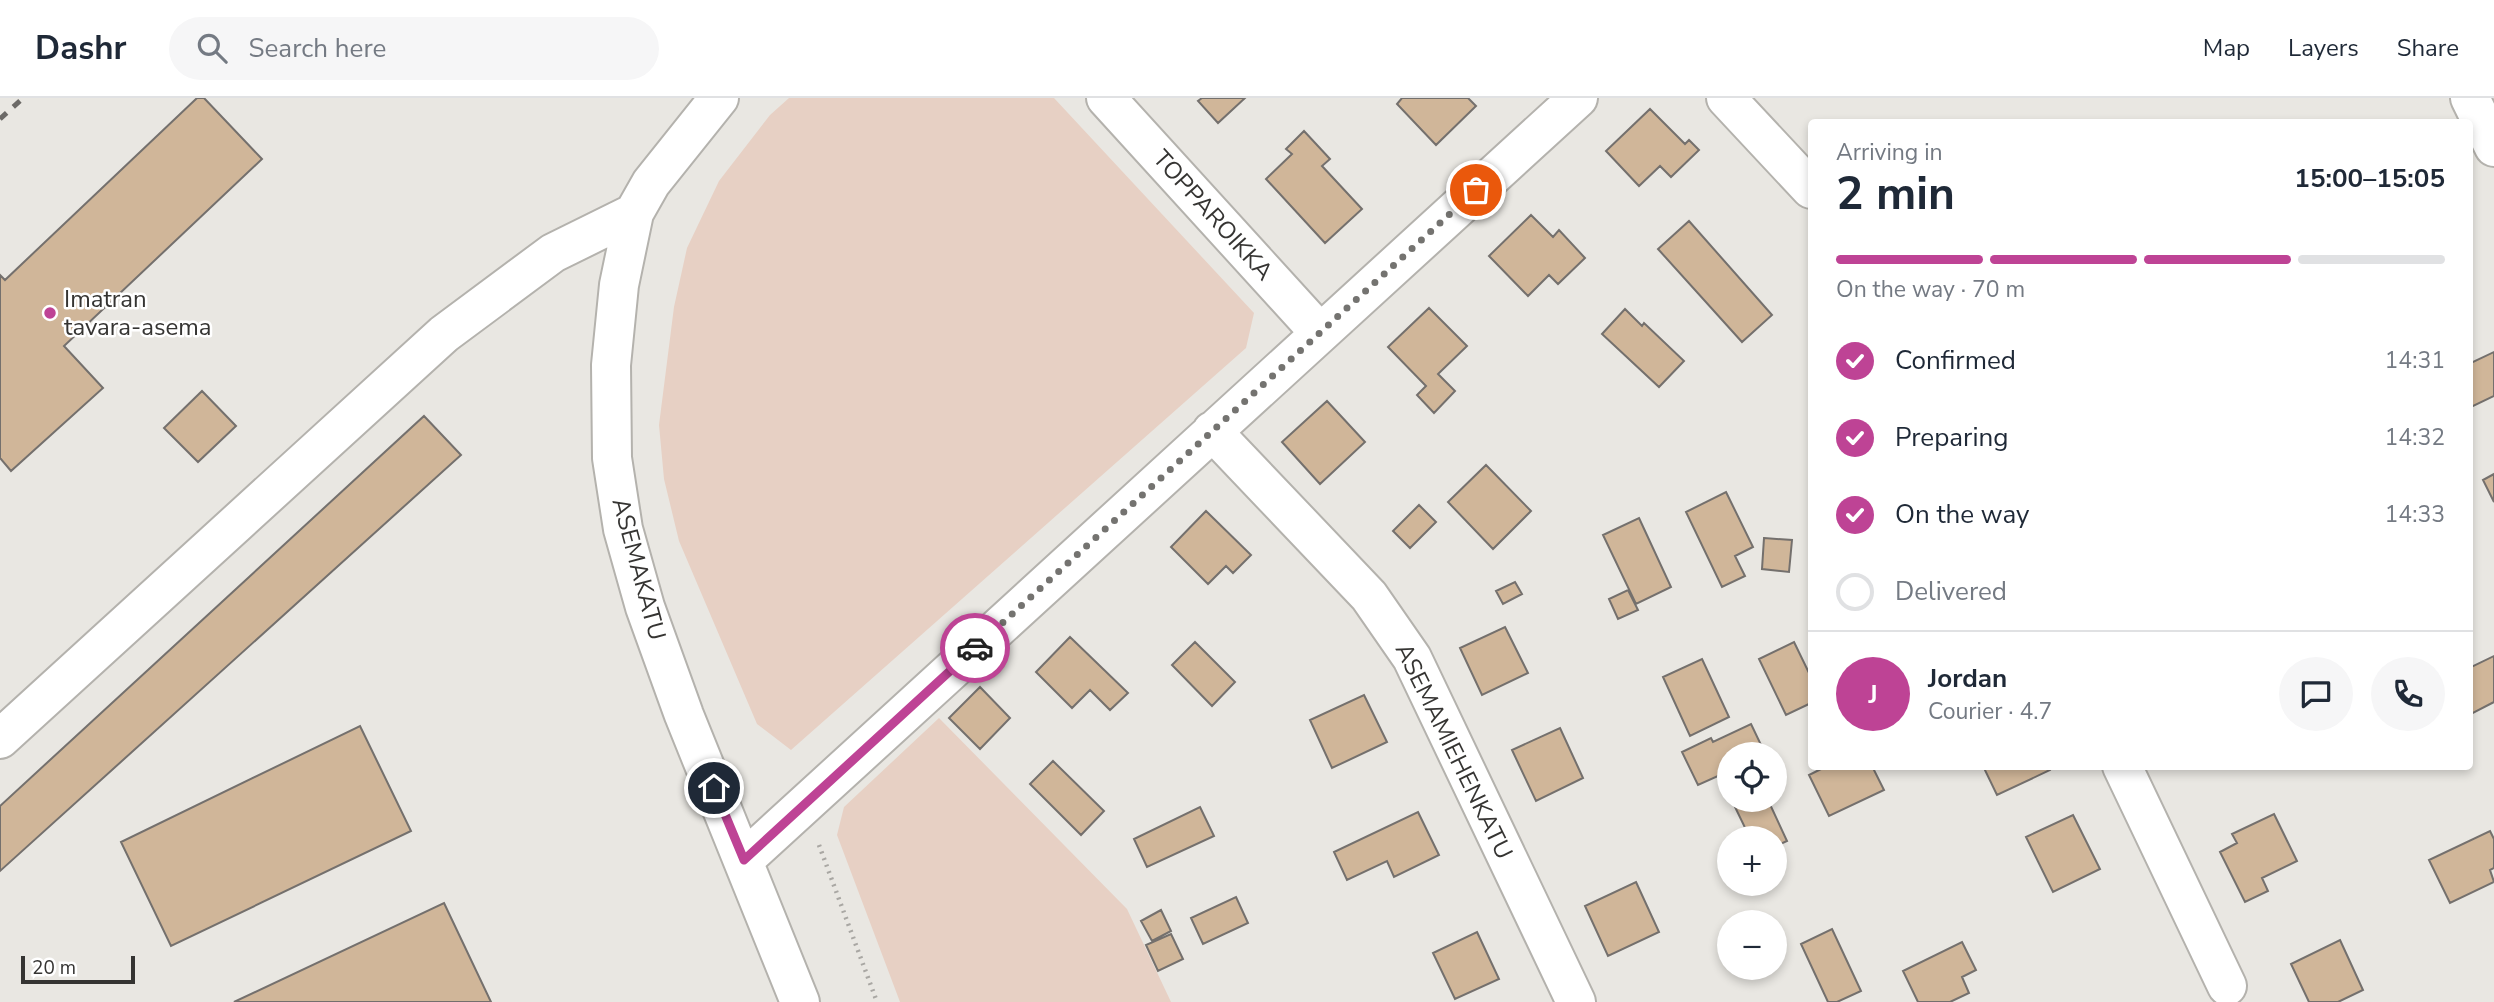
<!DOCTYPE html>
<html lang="en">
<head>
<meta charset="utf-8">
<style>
  body { margin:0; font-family:"Nunito Sans",sans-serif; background:#f6f6f7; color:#1f2937; height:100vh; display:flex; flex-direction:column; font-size:26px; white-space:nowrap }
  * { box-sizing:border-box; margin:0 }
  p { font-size:23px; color:#747a83 }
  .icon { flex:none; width:38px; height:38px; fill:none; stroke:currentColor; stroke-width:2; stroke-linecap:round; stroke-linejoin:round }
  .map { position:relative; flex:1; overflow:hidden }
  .details { position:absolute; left:1808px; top:21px; width:665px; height:651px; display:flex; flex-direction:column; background:#fff; border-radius:7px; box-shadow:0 4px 10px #0003 }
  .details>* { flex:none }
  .controls { position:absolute; left:1717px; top:644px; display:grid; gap:14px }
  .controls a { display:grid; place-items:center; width:70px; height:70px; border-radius:50%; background:#fff; box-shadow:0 4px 10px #0003; font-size:35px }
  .scale { position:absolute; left:21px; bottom:18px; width:114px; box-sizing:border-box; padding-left:7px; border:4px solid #353432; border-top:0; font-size:19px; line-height:24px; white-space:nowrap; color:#353432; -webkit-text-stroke:5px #fff; paint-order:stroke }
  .pin { position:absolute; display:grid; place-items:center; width:60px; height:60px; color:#fff; margin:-30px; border:4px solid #fff; border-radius:50%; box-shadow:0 2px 7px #0007 }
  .courier { position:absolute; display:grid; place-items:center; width:70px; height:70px; margin:-35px; border:5px solid #be4395; border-radius:50%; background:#fff; color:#222; box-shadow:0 2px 9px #0007 }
  .head em { font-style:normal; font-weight:700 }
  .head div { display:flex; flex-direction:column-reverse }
  .head { display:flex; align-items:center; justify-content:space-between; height:119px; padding:0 28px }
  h1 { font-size:46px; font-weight:700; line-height:52px }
  .bar { display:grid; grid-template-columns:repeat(4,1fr); gap:10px 7px; align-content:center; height:84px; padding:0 28px }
  .bar i { height:9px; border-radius:5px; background:#e0e1e3 }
  .bar .on { background:#be4395 }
  .bar p { grid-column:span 4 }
  .line { display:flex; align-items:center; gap:18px; padding:0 28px; border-top:2px solid #e0e1e3 }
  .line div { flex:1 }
  .round { display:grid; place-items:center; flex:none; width:74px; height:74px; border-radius:37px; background:#f6f6f7 }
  ol { padding:0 28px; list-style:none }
  li { display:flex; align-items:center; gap:21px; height:77px }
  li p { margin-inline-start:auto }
  li .icon { padding:7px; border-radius:50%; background:#be4395; color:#fff; stroke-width:4 }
  li:last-child { color:#747a83 }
  li i { width:38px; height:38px; border:4px solid #e0e1e3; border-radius:50% }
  header { display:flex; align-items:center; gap:42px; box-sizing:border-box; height:98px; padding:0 35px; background:#fff; border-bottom:2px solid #e0e1e3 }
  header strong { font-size:33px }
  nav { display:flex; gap:38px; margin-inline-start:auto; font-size:24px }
  .search { width:490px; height:63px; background:#f6f6f7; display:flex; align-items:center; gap:18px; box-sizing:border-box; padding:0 24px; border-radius:38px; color:#747a83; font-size:26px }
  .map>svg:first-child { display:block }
  .green { fill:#e7d0c4 }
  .building { fill:#d0b699; stroke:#74706d; stroke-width:2 }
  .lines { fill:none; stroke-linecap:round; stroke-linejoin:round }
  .minor-casing { stroke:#b4b2ad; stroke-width:42 }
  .path { stroke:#a9a7a3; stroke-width:4.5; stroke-dasharray:2 5; stroke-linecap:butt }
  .minor { stroke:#fff; stroke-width:38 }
  .rail { stroke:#6c6a67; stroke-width:5; stroke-dasharray:9 9; stroke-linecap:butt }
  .done { stroke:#747370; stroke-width:7; stroke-dasharray:0 12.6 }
  .route { stroke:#be4395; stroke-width:9 }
  .poi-dot { fill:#be4395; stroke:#fff; stroke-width:2.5 }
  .labels { text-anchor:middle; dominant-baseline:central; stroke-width:5; stroke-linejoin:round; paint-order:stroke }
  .street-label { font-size:24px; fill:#353432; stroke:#fff }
  .poi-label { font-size:24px; fill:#353432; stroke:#fff; text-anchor:start }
</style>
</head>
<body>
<header>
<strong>Dashr</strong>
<div class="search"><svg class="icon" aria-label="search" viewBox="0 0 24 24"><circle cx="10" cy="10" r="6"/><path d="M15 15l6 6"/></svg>Search here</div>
<nav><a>Map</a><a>Layers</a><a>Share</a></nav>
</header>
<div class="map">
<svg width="2494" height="904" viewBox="0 0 2494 904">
  <rect width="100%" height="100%" fill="#e9e7e2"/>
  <path class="green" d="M789,0H1054L1254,215L1246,250L791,652L757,626L679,443L664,381L659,327L674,209L687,150L719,83L770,17Z
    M939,620L1127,811L1171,904H900L837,737L844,709Z"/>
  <path class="building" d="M197,0H204L262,61L64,248L103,290L11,373L0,360V177L5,182Z
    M1202,0H1245L1218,25L1198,3Z
    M1402,0H1468L1476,8L1436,47L1397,6Z
    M1650,11L1685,46L1689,42L1699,52L1671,79L1660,68L1639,88L1606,53Z
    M1304,33L1330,61L1322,68L1362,111L1325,145L1266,81L1292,56L1286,51Z
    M1531,117L1553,139L1559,132L1585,160L1558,186L1549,177L1528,198L1489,158Z
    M1689,123L1772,217L1742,244L1658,151Z
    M1429,210L1467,248L1438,276L1455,293L1434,315L1417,297L1426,288L1388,249Z
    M1625,211L1642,228L1644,225L1684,263L1659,289L1602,236Z
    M2494,254V298L2469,310V261L2471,265Z
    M202,293L236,328L198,364L164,330Z
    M1327,303L1365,344L1320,386L1282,344Z
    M424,318L461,357L0,773V708Z
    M1486,367L1531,413L1493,451L1448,404Z
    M2494,376V404L2483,382Z
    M1726,394L1753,449L1735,458L1745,478L1722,489L1686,414Z
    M1419,407L1436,424L1410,450L1393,433Z
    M1206,413L1251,457L1233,475L1226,468L1208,486L1171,449Z
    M1639,420L1671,489L1636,506L1603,437Z
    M1764,440L1792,442L1789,474L1762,471Z
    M1515,484L1522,496L1503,506L1496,493Z
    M1628,492L1638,512L1618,521L1609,501Z
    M1505,529L1528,575L1482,597L1460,550Z
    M1070,539L1128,595L1110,612L1090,592L1072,610L1036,574Z
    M1195,544L1235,584L1212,608L1172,567Z
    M1794,544L1811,579V605L1786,617L1759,561Z
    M2494,558V604L2471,616L2469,570Z
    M1702,561L1729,619L1690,638L1663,579Z
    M980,589L1010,620L980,651L949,620Z
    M1364,597L1387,644L1332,670L1310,622Z
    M1751,626L1762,649L1747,656H1729V665L1724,667L1727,674L1698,687L1682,654L1711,640L1713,644Z
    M360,628L411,733L171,848L121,744Z
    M1560,630L1583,680L1536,703L1512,652Z
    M1053,663L1104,713L1081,737L1030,686Z
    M1827,668H1872L1884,692L1829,718L1809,677Z
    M1983,668H2049L2050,672L1997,697Z
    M1749,702H1768L1787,743L1774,749V740H1750L1735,709Z
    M1200,709L1214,738L1147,769L1134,741Z
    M1418,714L1439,757L1394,779L1387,763L1347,782L1334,754Z
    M2274,716L2297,763L2262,780L2268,793L2245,804L2220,754L2237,745L2232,736Z
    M2073,717L2100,771L2053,794L2026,739Z
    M2490,733L2494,741V770L2490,772L2494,784L2450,805L2429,762Z
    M1636,784L1659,834L1608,858L1585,808Z
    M1236,799L1248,825L1203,846L1191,820Z
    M444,805L491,904H234Z
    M1161,812L1171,833L1152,843L1141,823Z
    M1832,831L1861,893L1837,904H1828L1801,846Z
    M1477,834L1499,881L1455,901L1433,855Z
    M1171,836L1183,861L1158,873L1146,847Z
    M2340,842L2363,892L2338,904H2309L2291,866Z
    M1962,844L1976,872L1962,879L1969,895L1950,904H1918L1903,873Z"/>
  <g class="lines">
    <g class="minor-casing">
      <path id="minor" d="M719,0L651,85L634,115L619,187L611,267L612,360L623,431L645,509L684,617L800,904
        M1106,0L1320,235
        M1726,0L1811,91
        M2470,0L2494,49
        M1212,333L1369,498L1412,560L1576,904
        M0,641L444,236L553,155L634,115
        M2122,668L2227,888
        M744,762L1578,0"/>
    </g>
    <path class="path" d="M819,747L877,904"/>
    <use href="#minor" class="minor"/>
    <path class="rail" d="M0,21L23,0"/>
  </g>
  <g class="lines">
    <path class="done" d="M975,550L1476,92"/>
    <path class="route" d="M714,690L744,762L975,550"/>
  </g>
  <circle class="poi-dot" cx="50" cy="215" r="7"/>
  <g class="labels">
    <g class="street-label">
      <text transform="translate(1213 117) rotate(48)">TOPPAROIKKA</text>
      <text transform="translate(639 471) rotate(75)">ASEMAKATU</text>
      <text transform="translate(1454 653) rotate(64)">ASEMAMIEHENKATU</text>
    </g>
    <g class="poi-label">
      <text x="64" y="201">Imatran<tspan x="64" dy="28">tavara-asema</tspan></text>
    </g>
  </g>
</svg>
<div class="controls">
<a><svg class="icon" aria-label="locate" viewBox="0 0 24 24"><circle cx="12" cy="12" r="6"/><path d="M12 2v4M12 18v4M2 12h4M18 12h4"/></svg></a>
<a>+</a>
<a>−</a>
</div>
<div class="scale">20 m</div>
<div class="pin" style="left:1476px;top:92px;background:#ea580c"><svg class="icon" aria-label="bag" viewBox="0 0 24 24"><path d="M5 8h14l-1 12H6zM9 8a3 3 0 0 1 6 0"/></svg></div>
<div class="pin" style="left:714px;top:690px;background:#1f2937"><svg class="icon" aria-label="home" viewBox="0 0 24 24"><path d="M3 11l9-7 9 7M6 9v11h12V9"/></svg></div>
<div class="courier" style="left:975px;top:550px"><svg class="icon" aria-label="car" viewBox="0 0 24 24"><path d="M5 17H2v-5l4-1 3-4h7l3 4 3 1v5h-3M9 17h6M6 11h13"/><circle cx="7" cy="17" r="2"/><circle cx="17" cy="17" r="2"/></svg></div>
<section class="details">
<div class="head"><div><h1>2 min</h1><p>Arriving in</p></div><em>15:00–15:05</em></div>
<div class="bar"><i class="on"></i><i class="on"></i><i class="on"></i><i></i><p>On the way · 70 m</p></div>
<ol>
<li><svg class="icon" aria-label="check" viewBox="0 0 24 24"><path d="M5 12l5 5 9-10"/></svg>Confirmed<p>14:31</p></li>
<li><svg class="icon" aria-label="check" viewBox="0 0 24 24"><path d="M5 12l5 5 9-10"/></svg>Preparing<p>14:32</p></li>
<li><svg class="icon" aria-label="check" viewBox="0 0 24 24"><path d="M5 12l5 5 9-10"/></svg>On the way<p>14:33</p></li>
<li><i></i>Delivered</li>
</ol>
<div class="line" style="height:126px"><b class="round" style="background:#be4395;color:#fff">J</b><div><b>Jordan</b><p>Courier · 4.7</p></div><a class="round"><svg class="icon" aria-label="chat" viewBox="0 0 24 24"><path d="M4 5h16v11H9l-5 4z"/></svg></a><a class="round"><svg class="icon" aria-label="phone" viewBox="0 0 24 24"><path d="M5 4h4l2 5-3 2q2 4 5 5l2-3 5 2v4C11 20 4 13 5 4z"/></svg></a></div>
</section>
</div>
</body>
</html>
